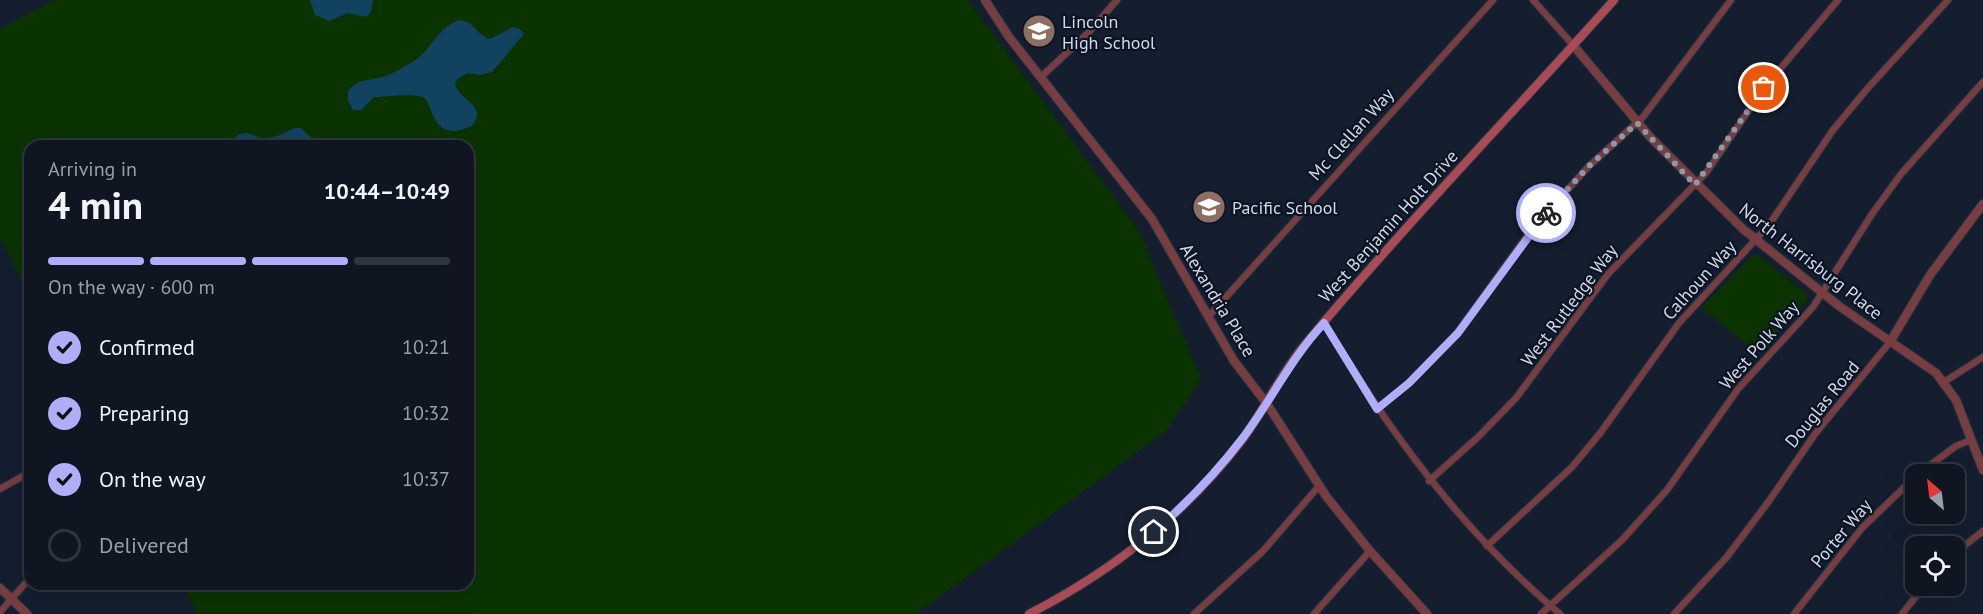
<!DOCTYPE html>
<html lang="en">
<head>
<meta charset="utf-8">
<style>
  body { margin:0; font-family:"PT Sans",sans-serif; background:#181f2a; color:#f1f3f6; height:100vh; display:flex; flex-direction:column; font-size:22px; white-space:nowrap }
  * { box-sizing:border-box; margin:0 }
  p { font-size:20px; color:#9b9fa5 }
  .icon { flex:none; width:33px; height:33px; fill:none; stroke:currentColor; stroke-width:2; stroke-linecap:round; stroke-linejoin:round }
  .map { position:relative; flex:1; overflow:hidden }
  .drawer { position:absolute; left:24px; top:140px; width:450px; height:450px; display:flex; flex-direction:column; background:#0f1622; border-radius:18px; box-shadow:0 6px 24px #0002,0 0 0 2px #2f3540 }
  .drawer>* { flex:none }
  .needle { width:39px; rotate:332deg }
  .buttons { position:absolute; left:1905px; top:464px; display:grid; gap:12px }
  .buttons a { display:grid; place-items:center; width:60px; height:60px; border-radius:12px; background:#0f1622; box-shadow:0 6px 24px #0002,0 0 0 2px #2f3540; font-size:30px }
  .pin { position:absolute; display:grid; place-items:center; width:51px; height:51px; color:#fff; margin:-26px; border:3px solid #fff; border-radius:50%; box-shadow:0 2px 6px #0007 }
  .courier { position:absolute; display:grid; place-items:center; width:60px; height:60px; margin:-30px; border:4px solid #b0aefa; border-radius:50%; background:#fff; color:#222; box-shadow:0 2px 8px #0007 }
  .summary em { font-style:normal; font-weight:600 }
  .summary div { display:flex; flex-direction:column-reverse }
  .summary { display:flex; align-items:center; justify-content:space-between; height:102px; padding:0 24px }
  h1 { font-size:39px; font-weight:600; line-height:45px }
  .bar { display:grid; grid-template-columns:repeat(4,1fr); gap:9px 6px; align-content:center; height:72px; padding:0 24px }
  .bar i { height:8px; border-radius:4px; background:#2f3540 }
  .bar .on { background:#b0aefa }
  .bar p { grid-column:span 4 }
  ol { padding:0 24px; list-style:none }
  li { display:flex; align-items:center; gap:18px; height:66px }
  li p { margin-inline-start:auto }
  li .icon { padding:6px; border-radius:50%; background:#b0aefa; color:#111; stroke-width:4 }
  li:last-child { color:#9b9fa5 }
  li i { width:33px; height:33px; border:3px solid #2f3540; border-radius:50% }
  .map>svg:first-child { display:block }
  .green { fill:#0b3300 }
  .water { fill:#114260 }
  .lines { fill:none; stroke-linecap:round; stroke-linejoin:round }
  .minor-casing { stroke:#2f3848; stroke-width:8 }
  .tertiary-casing { stroke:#2f3848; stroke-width:10 }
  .secondary-casing { stroke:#2f3848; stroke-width:10 }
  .minor { stroke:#773d41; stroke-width:6 }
  .tertiary { stroke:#773d41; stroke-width:8 }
  .secondary { stroke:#a84b55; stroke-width:8 }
  .done { stroke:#9098a6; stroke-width:6; stroke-dasharray:0 10.8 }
  .route { stroke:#b0aefa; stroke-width:8 }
  .labels { text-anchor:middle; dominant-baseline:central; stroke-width:4.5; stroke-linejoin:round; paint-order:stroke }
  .poi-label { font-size:18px; fill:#d3dae6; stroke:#0b1424; text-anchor:start }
  .street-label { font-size:18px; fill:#d3dae6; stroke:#0b1424 }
</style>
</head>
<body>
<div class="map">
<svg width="1983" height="614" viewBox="0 0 1983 614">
  <rect width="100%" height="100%" fill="#141e2e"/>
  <path class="green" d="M54,0H968L1139,231L1201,379L1166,431L916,614H198L182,584H468V146H30V295L0,238V29Z
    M1753,255L1759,256L1807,294V301L1757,353L1701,307Z"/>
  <path class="water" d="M310,0H373C372,7 372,13 366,17L348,13L329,21L315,15Z
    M459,20C475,21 477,36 490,39L513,27L520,29L524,34L492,72L480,75L468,73L457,79L455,85C461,101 488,106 472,126C441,139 437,125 426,99C417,92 388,97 374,97L361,110H353L348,101V91C359,77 371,81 386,76C394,73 403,67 411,63C431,52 437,27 459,20Z
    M295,128H301L313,139L327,141L336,145H235L236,136C248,129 251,136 263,138C275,139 285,132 295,128Z"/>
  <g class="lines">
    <g class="minor-casing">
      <path id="minor" d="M1533,0L1573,45
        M1041,77L1088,33L1117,0
        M1209,316L1493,0
        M1324,323C1389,432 1462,531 1560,614
        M1944,382L1983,357
        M1377,409L1409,383L1457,333L1532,229L1588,167L1643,117L1731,0
        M1918,474L1956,446L1971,440
        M1429,481L1478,437L1516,398L1608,274L1706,173L1764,88L1838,0
        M0,489L30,472
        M1487,546L1572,467L1601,432L1679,323L1769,225L1833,130L1867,89L1948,0
        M1954,554L1983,531
        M0,612L30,578
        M1194,614L1263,551L1319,486
        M1314,614L1370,551
        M1541,614L1622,540L1667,490L1738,389L1813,307L1872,214L1901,174L1983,82
        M1674,614L1726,558L1769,501L1815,434L1890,342
        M1794,614L1862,528L1916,476
        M1902,614L1925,585"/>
    </g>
    <g class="tertiary-casing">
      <path id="tertiary" d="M985,0L1009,37L1152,219L1234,361L1267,404L1326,496L1370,551L1427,614
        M1573,45L1651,138L1743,229L1839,306L1936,373L1956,400L1983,470
        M1890,342L1930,275L1983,204
        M0,588L27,614"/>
    </g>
    <g class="secondary-casing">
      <path id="secondary" d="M1029,614C1111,572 1185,514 1242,440C1265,409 1282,371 1307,342C1405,225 1512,114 1614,0"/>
    </g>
    <use href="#minor" class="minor"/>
    <use href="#tertiary" class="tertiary"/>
    <use href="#secondary" class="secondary"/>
  </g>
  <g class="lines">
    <path class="done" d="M1546,213L1588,167L1637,123L1695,185L1764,88"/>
    <path class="route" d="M1154,532C1186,504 1216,473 1242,439C1271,401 1291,358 1324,323L1377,409L1409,383L1458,333L1546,213"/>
  </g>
  <defs>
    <g id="school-disc" transform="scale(1.725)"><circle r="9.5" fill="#8d6e63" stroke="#0b1424"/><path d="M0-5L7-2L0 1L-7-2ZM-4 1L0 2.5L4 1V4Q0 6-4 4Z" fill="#fff"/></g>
  </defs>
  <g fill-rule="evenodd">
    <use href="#school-disc" x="1039" y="31"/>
    <use href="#school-disc" x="1209" y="207"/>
  </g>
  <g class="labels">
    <g class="poi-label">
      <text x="1062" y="21">Lincoln<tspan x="1062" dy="21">High School</tspan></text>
      <text x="1232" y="207">Pacific School</text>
    </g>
    <g class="street-label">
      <text transform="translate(1351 134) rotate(-48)">Mc Clellan Way</text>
      <text transform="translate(1388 226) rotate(-48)">West Benjamin Holt Drive</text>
      <text transform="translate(1811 261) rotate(38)">North Harrisburg Place</text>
      <text transform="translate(1699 280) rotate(-48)">Calhoun Way</text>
      <text transform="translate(1218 300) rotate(59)">Alexandria Place</text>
      <text transform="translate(1569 305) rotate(-53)">West Rutledge Way</text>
      <text transform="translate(1759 345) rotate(-49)">West Polk Way</text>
      <text transform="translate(1822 404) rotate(-51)">Douglas Road</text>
      <text transform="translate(1841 533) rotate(-50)">Porter Way</text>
    </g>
  </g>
</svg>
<div class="buttons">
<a><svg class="needle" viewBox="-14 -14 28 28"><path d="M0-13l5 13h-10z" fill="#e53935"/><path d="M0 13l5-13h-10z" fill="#9b9fa5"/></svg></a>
<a><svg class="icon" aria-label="locate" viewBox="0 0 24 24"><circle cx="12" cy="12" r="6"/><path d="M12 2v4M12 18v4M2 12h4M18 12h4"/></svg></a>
</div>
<div class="pin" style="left:1764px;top:88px;background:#ea580c"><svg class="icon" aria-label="bag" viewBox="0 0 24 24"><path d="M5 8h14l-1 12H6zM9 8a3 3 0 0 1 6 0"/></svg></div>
<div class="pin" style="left:1154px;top:532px;background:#1f2937"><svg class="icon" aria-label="home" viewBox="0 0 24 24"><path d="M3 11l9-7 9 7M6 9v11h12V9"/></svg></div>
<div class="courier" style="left:1546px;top:213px"><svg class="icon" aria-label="bike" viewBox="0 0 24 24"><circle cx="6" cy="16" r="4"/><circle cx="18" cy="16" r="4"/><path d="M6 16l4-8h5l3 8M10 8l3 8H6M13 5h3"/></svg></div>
<section class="drawer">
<div class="summary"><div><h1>4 min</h1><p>Arriving in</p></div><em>10:44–10:49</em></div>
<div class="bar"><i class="on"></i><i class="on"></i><i class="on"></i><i></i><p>On the way · 600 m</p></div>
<ol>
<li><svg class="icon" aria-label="check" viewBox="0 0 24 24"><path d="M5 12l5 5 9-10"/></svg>Confirmed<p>10:21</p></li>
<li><svg class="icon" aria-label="check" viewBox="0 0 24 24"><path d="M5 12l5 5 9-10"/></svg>Preparing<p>10:32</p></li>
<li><svg class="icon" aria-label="check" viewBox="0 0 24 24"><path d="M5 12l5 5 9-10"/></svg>On the way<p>10:37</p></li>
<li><i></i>Delivered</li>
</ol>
</section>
</div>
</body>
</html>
